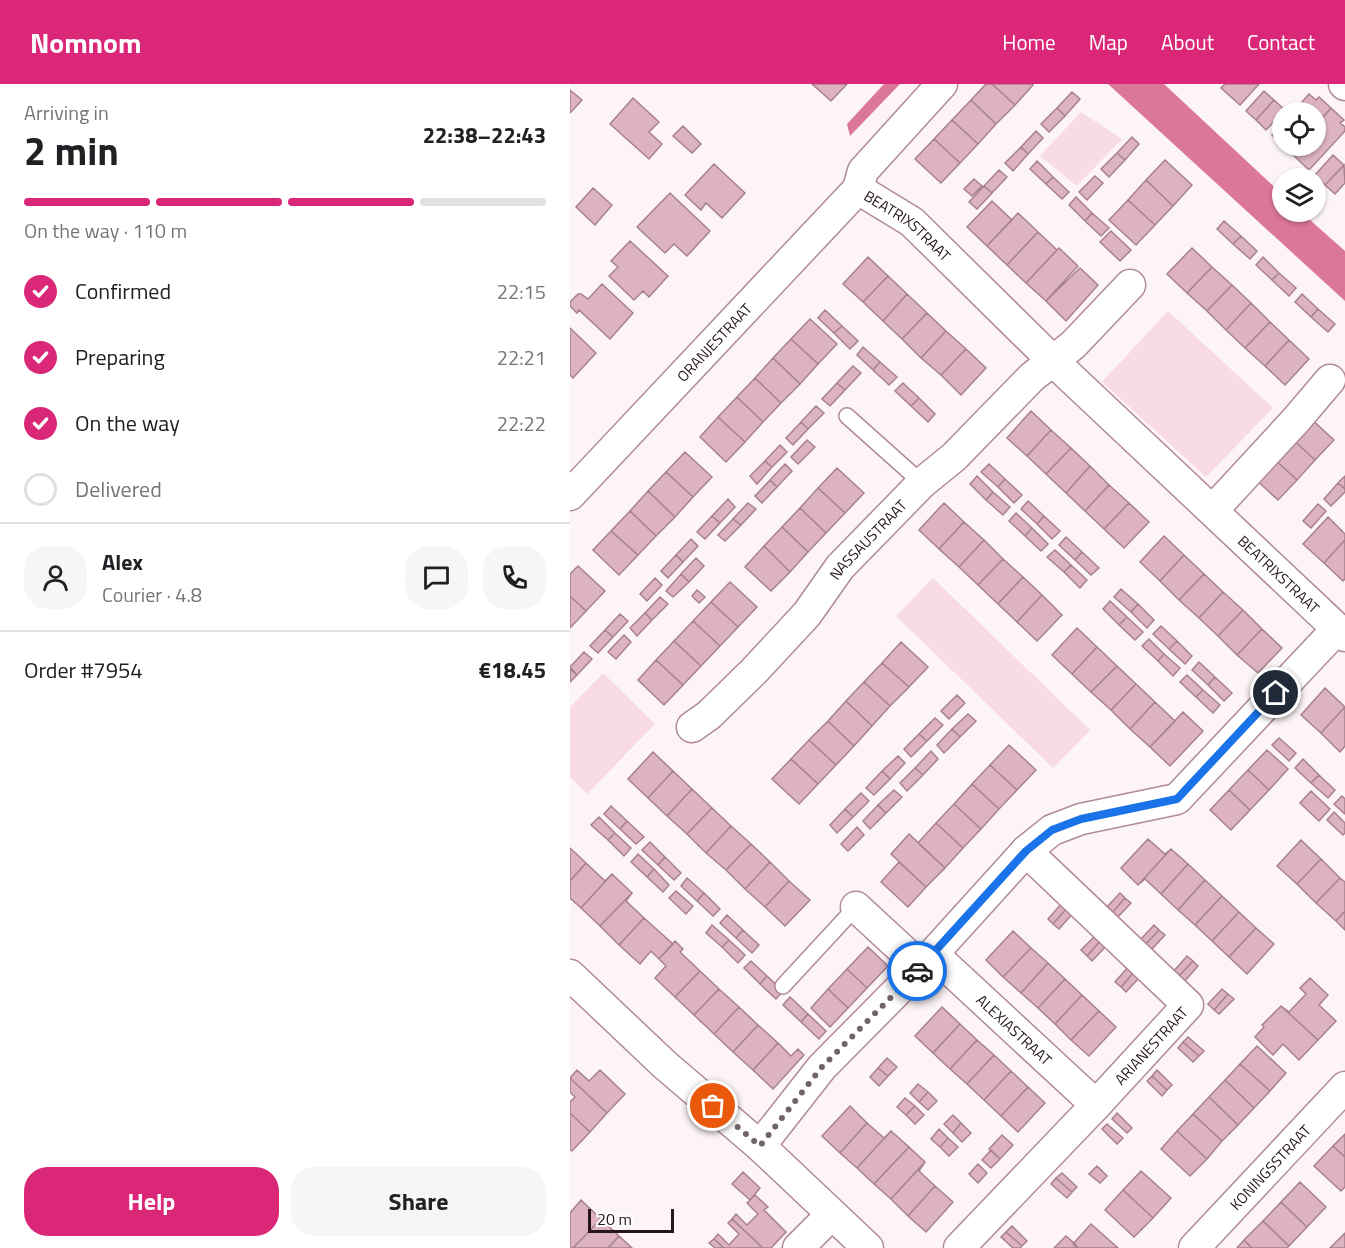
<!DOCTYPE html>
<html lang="en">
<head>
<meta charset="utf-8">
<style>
  body { margin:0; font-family:"Titillium Web",sans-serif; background:#f6f6f6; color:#202124; height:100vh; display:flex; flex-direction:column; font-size:22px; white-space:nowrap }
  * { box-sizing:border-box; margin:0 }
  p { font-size:20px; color:#757577 }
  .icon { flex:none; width:33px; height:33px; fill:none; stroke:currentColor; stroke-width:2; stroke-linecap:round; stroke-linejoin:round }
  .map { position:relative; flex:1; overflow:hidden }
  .side { display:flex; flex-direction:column; background:#fff; width:570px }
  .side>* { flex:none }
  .buttons { position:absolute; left:702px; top:18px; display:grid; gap:12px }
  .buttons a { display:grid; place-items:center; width:54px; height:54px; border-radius:50%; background:#fff; box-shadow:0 2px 4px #0004; font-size:30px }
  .scale { position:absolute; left:18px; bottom:15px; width:86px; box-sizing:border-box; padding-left:6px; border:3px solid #24161a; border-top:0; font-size:16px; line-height:21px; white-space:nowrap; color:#24161a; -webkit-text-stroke:4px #fff; paint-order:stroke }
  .pin { position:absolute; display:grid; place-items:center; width:51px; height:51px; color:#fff; margin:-26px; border:3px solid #fff; border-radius:50%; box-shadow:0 2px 6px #0007 }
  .courier { position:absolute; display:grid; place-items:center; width:60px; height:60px; margin:-30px; border:4px solid #1a73e8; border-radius:50%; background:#fff; color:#222; box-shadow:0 2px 8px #0007 }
  .summary em { font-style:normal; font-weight:700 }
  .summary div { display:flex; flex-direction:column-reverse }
  .summary { display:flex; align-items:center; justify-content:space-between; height:102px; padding:0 24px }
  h1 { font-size:39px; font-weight:700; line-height:45px }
  .bar { display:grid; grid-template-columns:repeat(4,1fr); gap:9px 6px; align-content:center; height:72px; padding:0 24px }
  .bar i { height:8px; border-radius:4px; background:#e0e0e0 }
  .bar .on { background:#db2777 }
  .bar p { grid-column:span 4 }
  .line { display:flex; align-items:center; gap:15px; padding:0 24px; border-top:2px solid #e0e0e0 }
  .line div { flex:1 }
  .round { display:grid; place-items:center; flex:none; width:63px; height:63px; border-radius:24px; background:#f6f6f6 }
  ol { padding:0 24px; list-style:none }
  li { display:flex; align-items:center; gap:18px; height:66px }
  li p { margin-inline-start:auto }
  li .icon { padding:6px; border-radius:50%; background:#db2777; color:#fff; stroke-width:4 }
  li:last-child { color:#757577 }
  li i { width:33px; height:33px; border:3px solid #e0e0e0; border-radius:50% }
  .cta { display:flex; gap:12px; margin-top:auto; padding:12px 24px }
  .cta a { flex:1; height:69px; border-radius:24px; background:#db2777; color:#fff; font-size:24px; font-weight:700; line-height:69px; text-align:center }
  .cta a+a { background:#f6f6f6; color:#202124 }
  header { display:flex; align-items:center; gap:36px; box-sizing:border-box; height:84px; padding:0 30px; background:#db2777; color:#fff }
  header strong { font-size:28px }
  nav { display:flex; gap:33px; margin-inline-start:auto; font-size:21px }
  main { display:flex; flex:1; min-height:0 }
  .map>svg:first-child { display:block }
  .green { fill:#f8dbe3 }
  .water { fill:#db7799 }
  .building { fill:#dcb3bf; stroke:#a8818d; stroke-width:1.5 }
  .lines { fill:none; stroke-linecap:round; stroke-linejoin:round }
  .lane-casing { stroke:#b18a95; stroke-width:18 }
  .street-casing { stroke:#b18a95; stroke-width:33 }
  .lane { stroke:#fff; stroke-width:15 }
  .street { stroke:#fff; stroke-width:30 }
  .done { stroke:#706467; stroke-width:6; stroke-dasharray:0 10.8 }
  .route { stroke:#1a73e8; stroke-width:8 }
  .labels { text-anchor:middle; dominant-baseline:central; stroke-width:4.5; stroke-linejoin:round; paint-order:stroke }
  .street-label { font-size:15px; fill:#24161a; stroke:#fff }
</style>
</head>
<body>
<header>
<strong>Nomnom</strong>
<nav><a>Home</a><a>Map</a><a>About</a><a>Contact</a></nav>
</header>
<main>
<section class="side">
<div class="summary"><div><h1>2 min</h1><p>Arriving in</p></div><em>22:38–22:43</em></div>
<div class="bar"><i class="on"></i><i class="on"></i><i class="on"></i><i></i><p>On the way · 110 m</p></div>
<ol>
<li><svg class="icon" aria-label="check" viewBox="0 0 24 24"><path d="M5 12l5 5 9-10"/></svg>Confirmed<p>22:15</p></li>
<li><svg class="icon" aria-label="check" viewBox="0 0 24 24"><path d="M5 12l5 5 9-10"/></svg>Preparing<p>22:21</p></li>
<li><svg class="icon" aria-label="check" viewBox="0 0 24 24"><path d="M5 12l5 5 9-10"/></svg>On the way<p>22:22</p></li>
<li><i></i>Delivered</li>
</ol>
<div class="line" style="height:108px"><a class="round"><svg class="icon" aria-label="person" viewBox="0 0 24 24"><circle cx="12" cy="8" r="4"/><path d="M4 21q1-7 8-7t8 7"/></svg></a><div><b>Alex</b><p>Courier · 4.8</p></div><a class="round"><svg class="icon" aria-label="chat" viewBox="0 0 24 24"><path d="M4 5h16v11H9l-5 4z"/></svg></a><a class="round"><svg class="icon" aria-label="phone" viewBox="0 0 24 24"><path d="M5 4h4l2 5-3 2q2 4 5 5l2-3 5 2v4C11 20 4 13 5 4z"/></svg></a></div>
<div class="line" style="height:78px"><div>Order #7954</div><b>€18.45</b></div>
<div class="cta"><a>Help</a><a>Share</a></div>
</section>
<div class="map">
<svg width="775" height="1164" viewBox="0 0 775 1164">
  <rect width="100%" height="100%" fill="#fdf4f6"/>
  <path class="green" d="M511,28L552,55L507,102L470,72Z
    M598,227L703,324L636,393L532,298Z
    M363,494L520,646L483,684L326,532Z
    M33,589L85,640L17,710L0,693V623Z"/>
  <path class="water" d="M314,0H330L280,52L277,40Z
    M538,0H594L712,110V128H731L775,167V217Z"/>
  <path class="building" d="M242,0H277L261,17Z
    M416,0H422L445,21L426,40L401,16Z
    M422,0H462L463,1L445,21Z
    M655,0H689L670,21L651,4Z
    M0,6L12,16L0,29Z
    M694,7L704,16L686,36L676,27Z
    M502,8L510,15L495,32L487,24Z
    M739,10L746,16L749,13L761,24L746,41V28H723Z
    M63,14L89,38L79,48L92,60L79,75L40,40Z
    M401,16L426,40L408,60L382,36Z
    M704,16L715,26L696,46L686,36Z
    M487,24L495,32L479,48L471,40Z
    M761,24L774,36L770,39L775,43V47L739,86L720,68L727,62H746V41Z
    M382,36L408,60L390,79L364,55Z
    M712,40V61L702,51Z
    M113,42L131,60L122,69L103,52Z
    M466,47L473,54L458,70L451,63Z
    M562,53L569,60L555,76L547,69Z
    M364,55L390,79L371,99L345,75Z
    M713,62H727L720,68Z
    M451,63L458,70L443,87L435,79Z
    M547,69L555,76L539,93L531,85Z
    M763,71L774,81L755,101L745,91Z
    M595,76L622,101L603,122L576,96Z
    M467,77L483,93L476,100L460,85Z
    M144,80L175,109L152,134L136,119L131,126L115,111Z
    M774,81L775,99L765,110L755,101Z
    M429,86L437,93L422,109L414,102Z
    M525,92L533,99L517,116L509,108Z
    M483,93L499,108L492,115L476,100Z
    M404,95L412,102L402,112L394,105Z
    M576,96L603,122L585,141L558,116Z
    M414,102L422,109L407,125L399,118Z
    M23,104L42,121L25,141L6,123Z
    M100,109L140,147L117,172L104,160L95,169L67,143Z
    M506,113L522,129L515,137L499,121Z
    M558,116L585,141L566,161L539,136Z
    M422,117L442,136L417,162L397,143Z
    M448,129L468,148L437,181L417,162Z
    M522,129L539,144L531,152L515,137Z
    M654,137L671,152L663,160L647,145Z
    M541,147L561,166L550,177L530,158Z
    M468,148L487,166L456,199L437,181Z
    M671,152L687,167L680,175L663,160Z
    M60,157L98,192L79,213L73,207L64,216L39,192L48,183L41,177Z
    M489,164L508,182L476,217L456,199Z
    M622,164L642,183L617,209L597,190Z
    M298,173L318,192L293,218L273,200Z
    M693,173L709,189L702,196L686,181Z
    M642,183L662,201L637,227L617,209Z
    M510,184L528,201L496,237L476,217Z
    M709,189L726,204L719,212L702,196Z
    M318,192L337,210L313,237L293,218Z
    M32,200L63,229L40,255L9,226L7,229L0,222V218L8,210H11L18,215Z
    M662,201L681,219L656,246L637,227Z
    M337,210L357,229L332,255L313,237Z
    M732,210L748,225L741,233L725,218Z
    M681,219L700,238L675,264L656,246Z
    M748,225L765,240L758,248L741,233Z
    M255,226L272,242L264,249L248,234Z
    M357,229L376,247L351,274L332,255Z
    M240,235L267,260L248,280L221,255Z
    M700,238L719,256L695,282L675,264Z
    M272,242L288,257L280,265L264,249Z
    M0,244L26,269L3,294L0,291Z
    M376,247L396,265L371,291L351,274Z
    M221,255L248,280L230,300L203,274Z
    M719,256L739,275L715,301L695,282Z
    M293,263L310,278L303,286L287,271Z
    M396,265L416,284L391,311L371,291Z
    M203,274L230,300L211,319L185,294Z
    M310,278L327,293L319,301L303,286Z
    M283,282L291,289L275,306L267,299Z
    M185,294L211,319L193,338L167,313Z
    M267,299L275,306L260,322L252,315Z
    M333,299L349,314L341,322L325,307Z
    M167,313L193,338L175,358L148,333Z
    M349,314L365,330L358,338L341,322Z
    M246,322L254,329L238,345L231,338Z
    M461,327L481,346L457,372L437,354Z
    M738,332L764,356L745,376L719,352Z
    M148,333L175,358L156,378L130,353Z
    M231,338L238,345L223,361L216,354Z
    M481,346L501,364L476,390L457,372Z
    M719,352L745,376L727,396L701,372Z
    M237,356L245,363L228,380L221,373Z
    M210,361L217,368L202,383L195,377Z
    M501,364L520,382L496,409L476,390Z
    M115,368L142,393L123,413L96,388Z
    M701,372L727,396L708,416L682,392Z
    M195,377L202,383L187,400L180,392Z
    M215,380L222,387L207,403L200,396Z
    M419,380L435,395L428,403L411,388Z
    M520,382L539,401L515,427L496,409Z
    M267,384L294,409L275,429L248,404Z
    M96,388L123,413L105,433L78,407Z
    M407,392L423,408L416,416L400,400Z
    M775,392V405L768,399Z
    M435,395L452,411L444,419L428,403Z
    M200,396L207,403L192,419L185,412Z
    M768,399L775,405V408L761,422L754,415Z
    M539,401L559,419L534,445L515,427Z
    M248,404L275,429L256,449L230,424Z
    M78,407L105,433L86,452L60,427Z
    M423,408L440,423L433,431L416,416Z
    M158,415L165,423L150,439L142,432Z
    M458,417L474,432L467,440L451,425Z
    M178,419L186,425L171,441L163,435Z
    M374,419L394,438L369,465L349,446Z
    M559,419L579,438L554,464L534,445Z
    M748,420L756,427L741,444L733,437Z
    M230,424L256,449L238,468L212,443Z
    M60,427L86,452L68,471L41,447Z
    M446,429L462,444L455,452L439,437Z
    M142,432L150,439L135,455L127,448Z
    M474,432L490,447L482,455L467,440Z
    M758,433L775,450V456L754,479L733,460Z
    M163,435L171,441L155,457L148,451Z
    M394,438L414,456L389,483L369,465Z
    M212,443L238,468L220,488L194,462Z
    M462,444L478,460L471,467L455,452Z
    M41,447L68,471L49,491L23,466Z
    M594,452L614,471L590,497L570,478Z
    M496,453L512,468L505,476L489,461Z
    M121,455L128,462L113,478L106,471Z
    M414,456L433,475L408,501L389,483Z
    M775,456V495L773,497L754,479Z
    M194,462L220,488L201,507L175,483Z
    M485,466L501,481L494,488L477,473Z
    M512,468L529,484L521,491L505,476Z
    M106,471L113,478L98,494L91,487Z
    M614,471L634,490L609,516L590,497Z
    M126,474L134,482L119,498L111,490Z
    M433,475L453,493L428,520L408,501Z
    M501,481L517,496L510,504L494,488Z
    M8,482L35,507L16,527L0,512V490Z
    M111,490L119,498L103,513L96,507Z
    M634,490L653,508L629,534L609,516Z
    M453,493L472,511L447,538L428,520Z
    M85,494L92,501L77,517L70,510Z
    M160,498L187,523L168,543L141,518Z
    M551,505L568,520L561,528L544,513Z
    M127,506L135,513L129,519L122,512Z
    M653,508L673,526L648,552L629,534Z
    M472,511L492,531L467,557L447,538Z
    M0,512L16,527L0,544Z
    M90,513L98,520L82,536L75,529Z
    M540,517L557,533L549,541L533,525Z
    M141,518L168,543L150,562L123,537Z
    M568,520L584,536L577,544L561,528Z
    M673,526L692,545L667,571L648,552Z
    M75,529L82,536L67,552L60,544Z
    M50,530L58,537L43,553L35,546Z
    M557,533L573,548L565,556L549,541Z
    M123,537L150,562L131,582L104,557Z
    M591,542L607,557L599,565L583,550Z
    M507,544L527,563L502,590L482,571Z
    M692,545L712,564L688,589L667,571Z
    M35,546L43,553L28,569L20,562Z
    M54,551L61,558L46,575L38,568Z
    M579,555L594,570L588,577L572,562Z
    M104,557L131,582L113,601L86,576Z
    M607,557L622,572L615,580L599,565Z
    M331,558L358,583L339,603L312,579Z
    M527,563L547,582L521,608L502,590Z
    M14,568L22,575L7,591L0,583Z
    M594,570L610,584L603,592L588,577Z
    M86,576L113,601L94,621L68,596Z
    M629,578L645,593L638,601L622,586Z
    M312,579L339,603L320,622L294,598Z
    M547,582L566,600L541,626L521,608Z
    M0,585L7,591L0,598Z
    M617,591L633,606L626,613L610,598Z
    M645,593L662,609L654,617L638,601Z
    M294,598L320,622L302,642L276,617Z
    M566,600L585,618L560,645L541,626Z
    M755,604L775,623L751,649L731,631Z
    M633,606L650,621L643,629L626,613Z
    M387,611L395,619L379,635L371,627Z
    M276,617L302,642L284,662L258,637Z
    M585,618L605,637L580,663L560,645Z
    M775,623V662L770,668L751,649Z
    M613,628L633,647L600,682L580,663Z
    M398,630L406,637L390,653L382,645Z
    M365,634L373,641L357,657L349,650Z
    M258,637L284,662L266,681L239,656Z
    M382,645L390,653L374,669L367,661Z
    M349,650L357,657L341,673L334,665Z
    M709,654L726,669L719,677L702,661Z
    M239,656L266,681L248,700L221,675Z
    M439,661L466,686L447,706L420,681Z
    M697,666L718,685L699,706L678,686Z
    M361,667L368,675L353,691L345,684Z
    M83,668L103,687L78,714L58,695Z
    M328,672L335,679L320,695L312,687Z
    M221,675L248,700L229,720L202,695Z
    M733,675L749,691L741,699L725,684Z
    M420,681L447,706L429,725L402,700Z
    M345,684L353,691L337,707L330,699Z
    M678,686L699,706L680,726L659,706Z
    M103,687L122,705L97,732L78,714Z
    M312,687L320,695L304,711L296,704Z
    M749,691L765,706L758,714L741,699Z
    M402,700L429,725L411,745L384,720Z
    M122,705L142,724L117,750L97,732Z
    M324,706L332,713L316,729L308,721Z
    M659,706L680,726L661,746L640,726Z
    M741,707L760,725L749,737L730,719Z
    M291,709L299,717L283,733L275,725Z
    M772,712L775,715V730L764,720Z
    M384,720L411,745L393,764L366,739Z
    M308,721L316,729L300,745L293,737Z
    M41,722L57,737L50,745L34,730Z
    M142,724L161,742L136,769L117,750Z
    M275,725L283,733L267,749L260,741Z
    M764,728L775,739V749L773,751L757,736Z
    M29,733L45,749L38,756L21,741Z
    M57,737L74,753L66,760L50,745Z
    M366,739L393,764L375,784L348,759Z
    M161,742L181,760L156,786L136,769Z
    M287,743L294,751L278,767L271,760Z
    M45,749L61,764L54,772L38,756Z
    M339,750L375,784L356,803L321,770Z
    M578,755L595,770L601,765L568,801L551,784Z
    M731,756L751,775L727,800L707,782Z
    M80,758L95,773L88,781L72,766Z
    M181,760L200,778L175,805L156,786Z
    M0,764L16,779L0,797Z
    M601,765L618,780L591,810L575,795L568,801Z
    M68,770L84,785L77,793L61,778Z
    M95,773L111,789L104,796L88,781Z
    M751,775L770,794L746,819L727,800Z
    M200,778L219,797L195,823L175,805Z
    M329,778L356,803L338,823L311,798Z
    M16,779L35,797L42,790L11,824L0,814V797Z
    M618,780L635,796L608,826L591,810Z
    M84,785L99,801L93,808L77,793Z
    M42,790L62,809L30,842L11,824Z
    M117,794L134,809L127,817L111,802Z
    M770,794L775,798V827L766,837L746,819Z
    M635,796L652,812L625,841L608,826Z
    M219,797L240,816L215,842L195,823Z
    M106,807L123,822L116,830L99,814Z
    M62,809L56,817L74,834L49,861L30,842Z
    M134,809L150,825L143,832L127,817Z
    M550,809L555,814L541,830L535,825Z
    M652,812L669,828L642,857L625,841Z
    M555,814L561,819L546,835L541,830Z
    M492,819L497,824L483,840L478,835Z
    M497,824L503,829L489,845L483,840Z
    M775,827V846L766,837Z
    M669,828L686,844L659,873L642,857Z
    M157,831L173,846L166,854L150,839Z
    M74,834L103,860L89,875L81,867L70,880L49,861Z
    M142,841L159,856L152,863L136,849Z
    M584,841L589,846L575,861L569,857Z
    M686,844L704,860L677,890L659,873Z
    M173,846L189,861L182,869L166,854Z
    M589,846L595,851L580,867L575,861Z
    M443,847L461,864L433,893L416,876Z
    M526,851L531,856L517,872L511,866Z
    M159,856L175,871L168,879L152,863Z
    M531,856L537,861L522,877L517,872Z
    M105,857L113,865L110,868L130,887L105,913L85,894L96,882L89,875Z
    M298,863L318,882L297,904L277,885Z
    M461,864L478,879L451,909L433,893Z
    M617,872L623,877L608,893L603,888Z
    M181,877L197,892L190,900L174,884Z
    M623,877L628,882L614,898L608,893Z
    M478,879L495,895L468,924L451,909Z
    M559,882L565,887L551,903L545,898Z
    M277,885L297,904L278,924L258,905Z
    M130,887L149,905L124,931L105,913Z
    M565,887L570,893L556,908L551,903Z
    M197,892L213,907L206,915L190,900Z
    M740,894L758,911L749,921L766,937L748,956L711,922L719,928L736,910L730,904Z
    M495,895L512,911L485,940L468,924Z
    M149,905L169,923L144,950L124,931Z
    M258,905L278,924L260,943L241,924Z
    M652,905L658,910L644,926L638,920Z
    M658,910L664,915L649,930L644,926Z
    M512,911L529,927L501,956L485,940Z
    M220,913L238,930L231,938L213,921Z
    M711,922L748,956L729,976L713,960L703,971L685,953L694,943L692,941Z
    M169,923L188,941L163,968L144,950Z
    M372,923L390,940L363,969L345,952Z
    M529,927L546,943L519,972L501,956Z
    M238,930L256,947L249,955L231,938Z
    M390,940L407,956L380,985L363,969Z
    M188,941L208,959L183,986L163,968Z
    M618,953L634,967L629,972L613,958Z
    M407,956L424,971L397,1000L380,985Z
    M613,958L629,972L623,978L608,964Z
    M208,959L221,972L228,965L234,971L203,1005L183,986Z
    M687,962L716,989L700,1007L670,980Z
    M424,971L441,987L414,1016L397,1000Z
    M317,974L327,983L318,992L308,984Z
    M670,980L700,1007L684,1024L655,996Z
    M308,984L318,992L309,1002L300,993Z
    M7,986L19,997L30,986L55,1010L37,1029L0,994Z
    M587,986L602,1001L597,1006L582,992Z
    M441,987L458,1003L431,1032L414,1016Z
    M582,992L597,1006L592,1012L577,997Z
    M0,994L37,1029L20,1048L0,1029V1018L5,1013L0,1008Z
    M655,996L684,1024L668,1041L639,1013Z
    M348,1000L358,1008L349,1018L340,1009Z
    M458,1003L475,1019L448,1048L431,1032Z
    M358,1008L367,1017L358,1026L349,1018Z
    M639,1013L668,1041L652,1057L623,1030Z
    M335,1014L345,1022L336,1031L327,1023Z
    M280,1022L297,1039L270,1069L252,1052Z
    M345,1022L354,1031L345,1040L336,1031Z
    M0,1029L20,1048L2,1067L0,1065Z
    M547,1029L562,1044L557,1049L542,1035Z
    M623,1030L652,1057L637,1075L607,1047Z
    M383,1031L391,1039L383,1049L374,1040Z
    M297,1039L314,1054L321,1047L287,1084L270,1069Z
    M391,1039L401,1049L392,1058L383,1049Z
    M537,1040L553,1054L547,1060L532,1045Z
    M369,1045L378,1054L370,1063L361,1055Z
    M321,1047L339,1063L304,1100L287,1084Z
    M607,1047L637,1075L620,1092L591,1065Z
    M775,1050V1073L763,1062Z
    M432,1051L443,1061L430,1075L419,1065Z
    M378,1054L388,1063L379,1072L370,1063Z
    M763,1062L775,1073V1103L771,1107L744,1082Z
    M339,1063L355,1078L321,1115L304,1100Z
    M421,1066L430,1075L421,1084L412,1076Z
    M355,1078L349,1087L365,1102L338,1132L321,1115Z
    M408,1080L417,1089L408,1099L399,1090Z
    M527,1082L537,1092L530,1099L519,1090Z
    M571,1087L601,1114L583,1134L553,1106Z
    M173,1088L190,1104L180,1116L162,1100Z
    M492,1089L507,1103L502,1108L486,1094Z
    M486,1094L502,1108L497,1114L481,1100Z
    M730,1098L756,1123L737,1143L711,1118Z
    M365,1102L383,1118L356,1148L338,1132Z
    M553,1106L583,1134L564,1153L535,1126Z
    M185,1111L198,1123L194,1126L216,1148L201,1164H193L162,1135L166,1130L177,1141L188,1130L177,1119Z
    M11,1116L31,1135L3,1164H0V1129Z
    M711,1118L737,1143L719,1162L693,1137Z
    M31,1135L49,1152L38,1164H3Z
    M162,1135L193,1164H154L144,1155L148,1150L159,1161L169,1150L158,1139Z
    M693,1137L719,1162L717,1164H682L674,1156Z
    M521,1140L548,1164H508L503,1160Z
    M442,1142L457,1157L452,1162L436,1148Z
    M436,1148L452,1162L450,1164H443L431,1153Z
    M775,1149V1164H760Z
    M49,1152L62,1164H38Z
    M496,1152L504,1159L508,1164H484Z
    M144,1155L154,1164H145L139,1159Z
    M674,1156L682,1164H667Z"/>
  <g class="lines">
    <g class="lane-casing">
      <path id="lane" d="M277,332L352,399
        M213,902L286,823"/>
    </g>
    <g class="street-casing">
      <g id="street">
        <path id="s1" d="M372,0L293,87L288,105L342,138L482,276L775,552"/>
        <path d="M774,0L775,1"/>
        <path id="s2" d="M0,411L288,105"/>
        <path d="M643,426L726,336L760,296"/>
        <path id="s3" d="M122,643L139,631L184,587L237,530L270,483L352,399L384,373L462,293L503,261L560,201"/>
        <path d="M286,823L351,883"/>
        <path id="s4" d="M363,870L526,1021"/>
        <path d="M0,891L95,981L190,1062L298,1164"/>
        <path d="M190,1062L252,983L351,883L456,767L482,746L511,735L607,715L767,545"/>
        <path d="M228,1164L261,1131"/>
        <path id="s5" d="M389,1164L526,1021L618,921L456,767"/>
        <path id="s6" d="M624,1164L775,1003"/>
      </g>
    </g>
    <use href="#lane" class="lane"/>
    <use href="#street" class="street"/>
  </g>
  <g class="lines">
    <path class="done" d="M143,1022L190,1062L252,983L347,887"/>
    <path class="route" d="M347,887L456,767L482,746L511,735L607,715L706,609"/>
  </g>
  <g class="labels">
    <g class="street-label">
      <text stroke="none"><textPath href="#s1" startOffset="198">BEATRIXSTRAAT</textPath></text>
      <text stroke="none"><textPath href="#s2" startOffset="210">ORANJESTRAAT</textPath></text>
      <text stroke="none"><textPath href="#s3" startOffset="258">NASSAUSTRAAT</textPath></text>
      <text stroke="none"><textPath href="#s1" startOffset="708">BEATRIXSTRAAT</textPath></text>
      <text stroke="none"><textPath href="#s4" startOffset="111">ALEXIASTRAAT</textPath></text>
      <text stroke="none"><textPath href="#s5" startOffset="279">ARIANESTRAAT</textPath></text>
      <text stroke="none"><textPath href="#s6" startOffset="111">KONINGSSTRAAT</textPath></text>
    </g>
  </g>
</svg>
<div class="buttons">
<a><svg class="icon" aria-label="locate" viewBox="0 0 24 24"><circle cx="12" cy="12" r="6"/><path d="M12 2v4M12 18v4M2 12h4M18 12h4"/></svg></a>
<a><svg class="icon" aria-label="layers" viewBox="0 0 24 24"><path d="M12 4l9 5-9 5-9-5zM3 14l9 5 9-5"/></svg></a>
</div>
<div class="scale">20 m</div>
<div class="pin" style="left:143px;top:1022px;background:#ea580c"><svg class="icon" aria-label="bag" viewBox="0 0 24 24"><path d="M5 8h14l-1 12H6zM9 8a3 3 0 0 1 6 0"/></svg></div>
<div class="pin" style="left:706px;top:609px;background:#1f2937"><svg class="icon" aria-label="home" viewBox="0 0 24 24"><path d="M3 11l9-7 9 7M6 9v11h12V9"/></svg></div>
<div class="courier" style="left:347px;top:887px"><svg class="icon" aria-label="car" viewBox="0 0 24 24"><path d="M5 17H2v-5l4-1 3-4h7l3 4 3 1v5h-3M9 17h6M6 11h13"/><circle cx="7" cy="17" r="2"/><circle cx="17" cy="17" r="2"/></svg></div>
</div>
</main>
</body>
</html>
